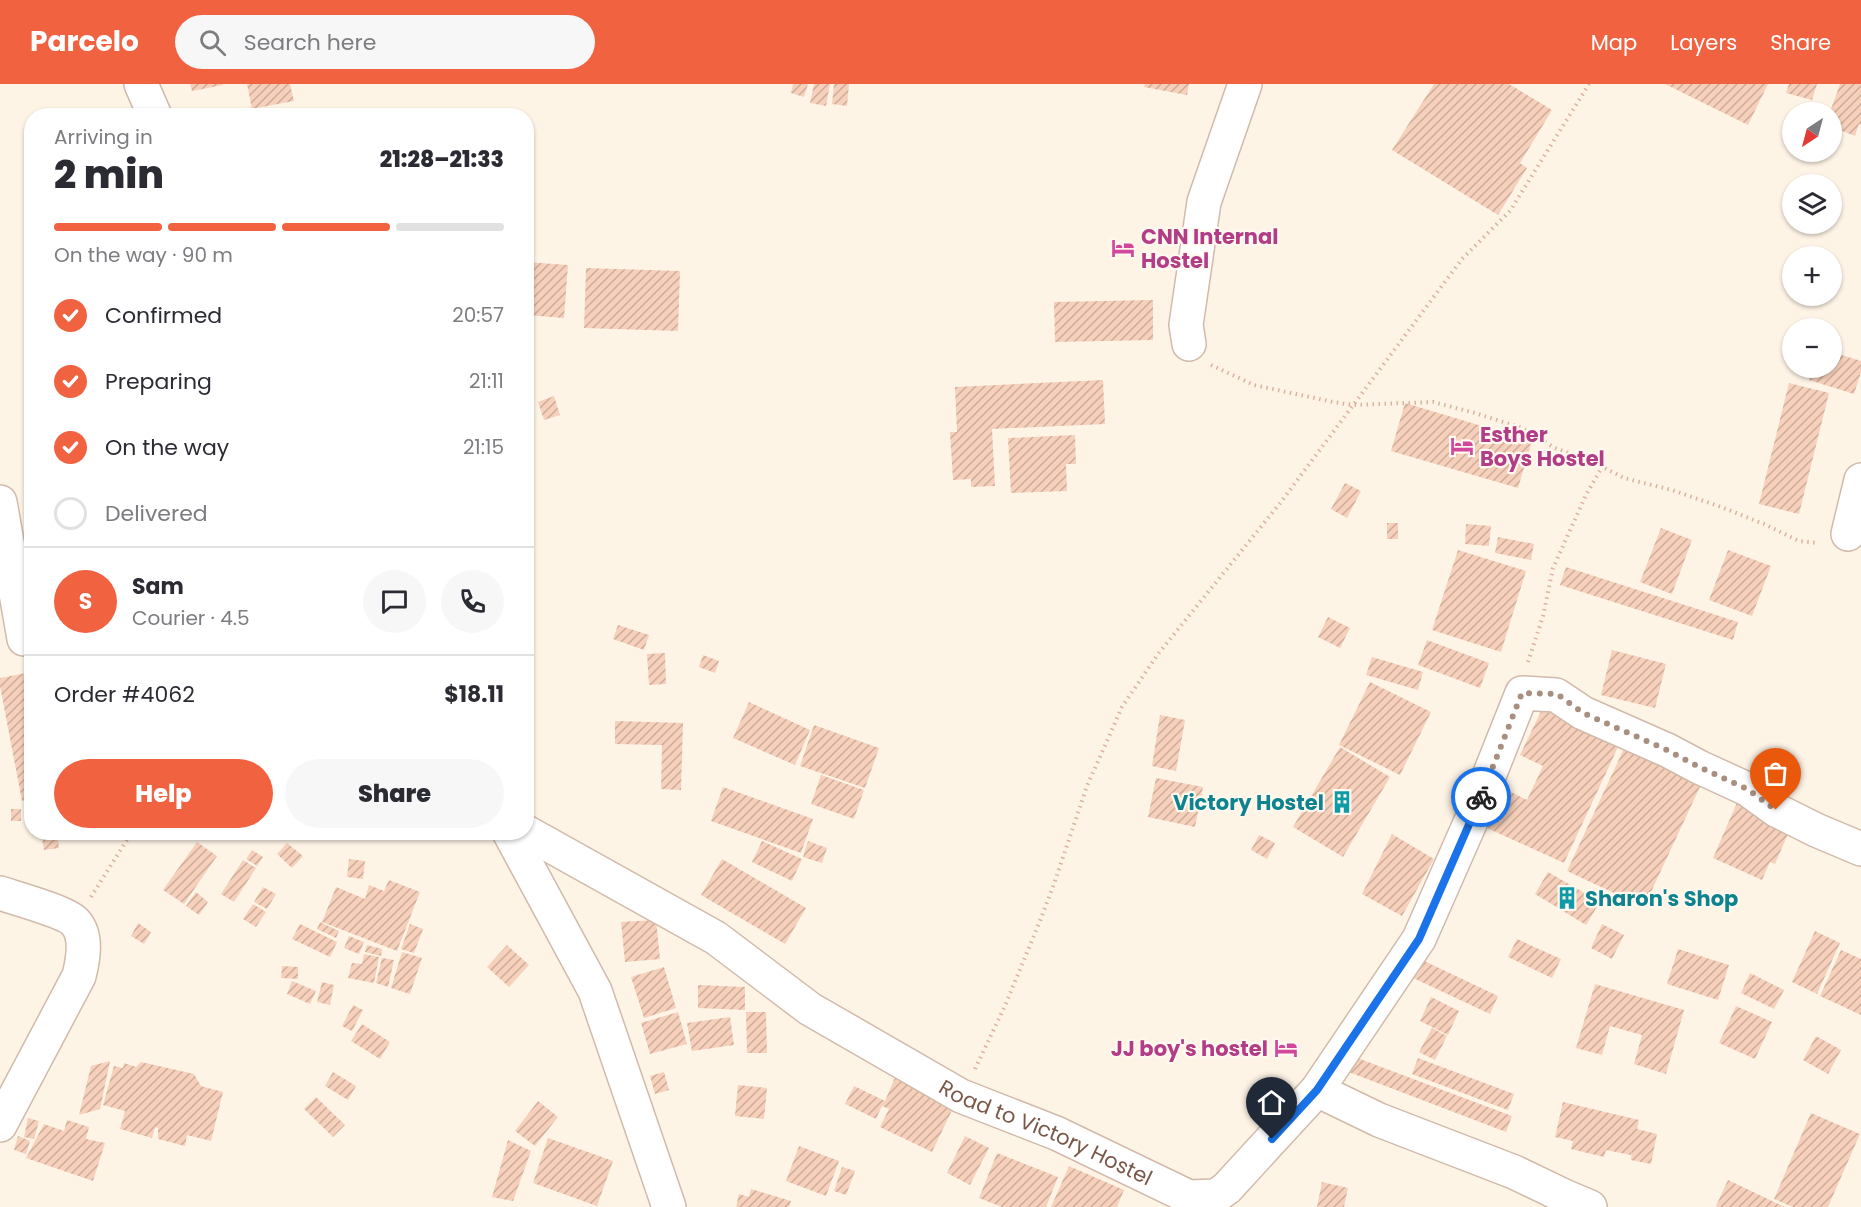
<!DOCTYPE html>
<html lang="en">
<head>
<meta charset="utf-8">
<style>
  body { margin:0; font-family:Poppins,sans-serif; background:#f7f7f7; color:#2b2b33; height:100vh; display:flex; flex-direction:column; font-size:22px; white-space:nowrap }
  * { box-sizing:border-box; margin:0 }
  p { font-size:20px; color:#7c7c81 }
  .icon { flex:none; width:33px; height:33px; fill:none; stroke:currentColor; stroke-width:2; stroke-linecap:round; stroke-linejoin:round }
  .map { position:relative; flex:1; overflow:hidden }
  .details { position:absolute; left:24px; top:24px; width:510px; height:732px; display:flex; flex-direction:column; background:#fff; border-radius:24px; box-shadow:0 2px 4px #0004 }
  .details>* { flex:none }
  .needle { width:39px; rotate:216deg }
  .controls { position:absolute; left:1782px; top:18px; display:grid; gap:12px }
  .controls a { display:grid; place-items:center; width:60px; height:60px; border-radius:50%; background:#fff; box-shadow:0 2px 4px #0004; font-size:30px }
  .pin { position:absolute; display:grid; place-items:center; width:51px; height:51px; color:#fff; margin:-62px -26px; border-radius:50% 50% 50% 0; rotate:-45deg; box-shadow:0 0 6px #0007 }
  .pin .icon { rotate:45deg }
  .courier { position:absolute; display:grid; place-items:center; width:60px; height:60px; margin:-30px; border:4px solid #1a73e8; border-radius:50%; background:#fff; color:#222; box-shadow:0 2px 8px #0007 }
  .overview em { font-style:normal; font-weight:800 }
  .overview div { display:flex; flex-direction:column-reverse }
  .overview { display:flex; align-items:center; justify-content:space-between; height:102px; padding:0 30px }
  h1 { font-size:39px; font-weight:800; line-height:45px }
  .bar { display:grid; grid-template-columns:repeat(4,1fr); gap:9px 6px; align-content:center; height:72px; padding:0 30px }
  .bar i { height:8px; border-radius:4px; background:#e1e1e2 }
  .bar .on { background:#f16241 }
  .bar p { grid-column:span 4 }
  .line { display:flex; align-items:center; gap:15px; padding:0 30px; border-top:2px solid #e1e1e2 }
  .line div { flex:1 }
  .round { display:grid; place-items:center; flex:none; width:63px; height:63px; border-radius:32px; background:#f7f7f7 }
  ol { padding:0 30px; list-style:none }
  li { display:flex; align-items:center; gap:18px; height:66px }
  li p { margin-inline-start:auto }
  li .icon { padding:6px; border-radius:50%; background:#f16241; color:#fff; stroke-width:4 }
  li:last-child { color:#7c7c81 }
  li i { width:33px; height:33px; border:3px solid #e1e1e2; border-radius:50% }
  .button { display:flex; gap:12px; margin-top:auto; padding:12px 30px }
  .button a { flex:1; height:69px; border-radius:36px; background:#f16241; color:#fff; font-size:24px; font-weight:800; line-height:69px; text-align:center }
  .button a+a { background:#f7f7f7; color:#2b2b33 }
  header { display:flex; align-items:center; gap:36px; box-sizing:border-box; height:84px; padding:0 30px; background:#f16241; color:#fff }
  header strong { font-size:28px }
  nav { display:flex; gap:33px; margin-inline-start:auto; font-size:21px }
  .search { width:420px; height:54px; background:#f7f7f7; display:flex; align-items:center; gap:15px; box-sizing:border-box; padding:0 21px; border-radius:33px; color:#7c7c81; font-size:22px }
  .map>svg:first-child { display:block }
  .building { fill:url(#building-hatch) }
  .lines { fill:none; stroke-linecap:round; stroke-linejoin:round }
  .minor-casing { stroke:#d1baaa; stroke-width:36 }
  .path { stroke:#dbb39d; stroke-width:4; stroke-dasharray:1.5 4.5; stroke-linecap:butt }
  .minor { stroke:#fff; stroke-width:33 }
  .done { stroke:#a88f7f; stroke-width:6; stroke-dasharray:0 10.8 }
  .route { stroke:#1a73e8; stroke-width:8 }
  .labels { text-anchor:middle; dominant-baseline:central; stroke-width:4.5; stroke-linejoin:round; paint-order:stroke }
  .hotel-label { font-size:21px; font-weight:bold; fill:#b23c85; stroke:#fff8ee; text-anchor:start }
  .culture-label { font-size:21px; font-weight:bold; fill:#0d838f; stroke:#fff8ee; text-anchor:end }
  .street-label { font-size:21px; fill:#7a5848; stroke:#fff8ee }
</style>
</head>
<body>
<header>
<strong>Parcelo</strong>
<div class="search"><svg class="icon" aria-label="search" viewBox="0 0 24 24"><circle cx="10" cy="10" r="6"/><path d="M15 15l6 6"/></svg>Search here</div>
<nav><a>Map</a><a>Layers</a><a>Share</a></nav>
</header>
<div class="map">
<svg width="1861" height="1123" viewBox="0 0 1861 1123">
  <defs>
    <pattern id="building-hatch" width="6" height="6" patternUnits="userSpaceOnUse" patternTransform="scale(1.5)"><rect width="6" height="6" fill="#f6d0bb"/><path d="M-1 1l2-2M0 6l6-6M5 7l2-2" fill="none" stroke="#ccac9a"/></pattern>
  </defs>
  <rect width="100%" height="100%" fill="#fef4e6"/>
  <path class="building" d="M190,0H223V1L192,7Z
    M247,0H290L294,17L252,25Z
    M793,0H808L804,13L791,9Z
    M814,0H830L826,22L810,19Z
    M834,0H849L847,22L832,20Z
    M1145,0H1189L1187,11L1144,3Z
    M1434,0H1509L1552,26L1520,79L1527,84L1498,131L1392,66Z
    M1665,0H1768L1748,41Z
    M1789,0H1817L1812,16L1786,9Z
    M1840,0H1861V41L1859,40L1855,52L1832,43V28H1830Z
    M526,178L568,181L564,234L526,231Z
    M586,184L680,187L678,247L584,244Z
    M1153,216V256L1055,258L1054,218Z
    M1832,268L1861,277V288L1854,310L1809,296L1812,284H1832Z
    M1103,296L1105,340L992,345L995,402L971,403V395L953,396L950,348H957L955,303Z
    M1789,299L1829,309L1799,430L1759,420Z
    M554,312L560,331L544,336L538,318Z
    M1405,319L1532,357L1518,404L1391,367Z
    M1075,351L1076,380H1066L1067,407L1011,409L1008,354Z
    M1345,399L1361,407L1347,434L1331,425Z
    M1387,439H1398V455H1387Z
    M1466,440L1491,442L1489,462L1465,460Z
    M1661,444L1692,456L1672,510L1640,498Z
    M1498,453L1534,460L1531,476L1495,469Z
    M1458,466L1526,487L1501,568L1432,546Z
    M1728,466L1771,482L1752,532L1709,516Z
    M1566,483L1738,538L1733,556L1560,501Z
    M1328,533L1350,544L1340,564L1318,553Z
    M618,541L649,551L644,566L613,555Z
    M1427,556L1489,579L1480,604L1418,581Z
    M1612,566L1666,580L1655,624L1601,611Z
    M665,569L666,600L649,601L647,570Z
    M703,571L719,577L715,589L699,583Z
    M1372,573L1423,588L1418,606L1366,591Z
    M32,588V715L22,717L0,602V594Z
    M1370,598L1431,628L1400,691L1339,661Z
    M749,618L810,646L795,681L733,654Z
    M1542,625L1619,661L1564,779L1487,744L1505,705L1527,716L1543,682L1520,671Z
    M1160,631L1185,636L1176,687L1152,682Z
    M615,637L683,639L681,706L661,705L662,661L615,660Z
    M814,641L879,664L865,704L800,682Z
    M1628,656L1705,692L1644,823L1567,787Z
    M1340,663L1390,693L1343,773L1293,743Z
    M821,691L864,706L854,735L811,720Z
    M1156,694L1203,703L1195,743L1148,733Z
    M723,703L813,735L801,769L711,737Z
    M1739,714L1793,738L1775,780L1770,778L1762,796L1713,774Z
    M11,725H21V737H11Z
    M41,748H57L59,764L44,766Z
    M1392,750L1434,775L1402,832L1362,810Z
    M1259,751L1275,759L1267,775L1251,766Z
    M762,757L802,775L792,797L752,778Z
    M808,757L827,764L822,779L803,773Z
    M197,758L217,772L184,820L163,806Z
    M287,759L303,772L292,784L277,770Z
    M252,766L263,773L257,782L246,775Z
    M349,775L365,777L363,795L347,793Z
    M722,775L806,824L785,860L701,811Z
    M243,776L256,784L234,818L221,810Z
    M1548,788L1600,818L1586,841L1535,810Z
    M389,796L420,808L397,867L322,838L336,803L365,815L369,801L384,807Z
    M263,803L276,810L267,825L254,818Z
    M196,808L208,818L199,831L186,822Z
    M253,820L266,828L256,843L243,835Z
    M656,836L660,875L625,878L621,838Z
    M320,838L339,847L336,854L317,845Z
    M138,839L151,848L144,860L131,852Z
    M300,840L337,858L330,873L292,855Z
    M410,840L423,845L414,869L401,865Z
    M1602,840L1624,851L1612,875L1591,864Z
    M1815,847L1840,859L1817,910L1792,898Z
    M349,852L364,858L359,870L344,864Z
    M1517,855L1561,875L1552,894L1508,873Z
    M367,861L382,865L381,872L365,868Z
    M507,861L529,881L509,903L487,883Z
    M1678,865L1729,881L1718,916L1667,900Z
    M1841,866L1861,875V931L1820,912Z
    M402,868L422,874L410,910L391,904Z
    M364,870L379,873L374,899L348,894L352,879L362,880Z
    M382,874L394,876L388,903L376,899Z
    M1418,874L1498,912L1490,930L1409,892Z
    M282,882L298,883V895L281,894Z
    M664,883L676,924L644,934L631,893Z
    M1750,889L1784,906L1774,925L1741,909Z
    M292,897L316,907L310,920L287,910Z
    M322,898L334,901L330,921L317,918Z
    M1595,900L1684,926L1666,990L1634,980L1642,951L1610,942L1602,971L1576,964Z
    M698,901L745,903V926L698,924Z
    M1431,913L1459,927L1448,951L1420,937Z
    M353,921L363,926L352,947L342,942Z
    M1736,922L1772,938L1755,975L1719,959Z
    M678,928L687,960L650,970L641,939Z
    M746,928H766L767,969H747Z
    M730,933L734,961L692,967L687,939Z
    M362,940L390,958L380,975L351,957Z
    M1432,944L1447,952L1435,976L1419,968Z
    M1816,952L1841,966L1828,990L1803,976Z
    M1352,972L1512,1032L1506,1048L1346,987Z
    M1418,974L1514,1010L1508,1026L1412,990Z
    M110,977L100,1025L79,1031L91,982Z
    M141,978L194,990L201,1002L223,1008L211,1057L187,1051L185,1062L158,1055V1044L155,1043L152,1054L120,1045L125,1027L103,1021L114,982L123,984L124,979L136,983Z
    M333,988L356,1002L348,1016L325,1002Z
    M664,988L669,1006L655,1010L650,992Z
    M896,991L955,1020L932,1068L880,1043L889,1025L882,1022L876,1035L845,1020L854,1002L885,1017Z
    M738,1001L767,1004L764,1035L735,1032Z
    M316,1013L345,1041L333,1053L304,1025Z
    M538,1017L558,1033L535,1062L515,1047Z
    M1563,1018L1639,1036L1637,1045L1657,1050L1651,1080L1631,1076L1632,1065L1631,1071L1606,1066L1604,1073L1571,1065L1573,1057L1555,1053Z
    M1811,1029L1860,1050L1828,1123H1793L1774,1115Z
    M28,1034L39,1037L34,1055L24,1053Z
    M67,1036L89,1043L86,1055L105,1059L93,1097L26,1074L44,1040L64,1047Z
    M18,1052L30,1057L26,1070L14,1066Z
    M965,1052L989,1064L970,1101L947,1089Z
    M548,1054L613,1077L597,1122L533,1099Z
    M508,1056L531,1067L513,1117L492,1113Z
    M799,1062L839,1077L826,1112L786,1097Z
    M997,1069L1058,1093L1046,1123H1002L979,1114Z
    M1069,1082L1124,1106L1117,1123H1051Z
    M842,1083L855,1087L846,1111L834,1107Z
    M1728,1096L1785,1123H1717L1716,1122Z
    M1322,1098L1348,1104L1344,1123H1317Z
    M751,1105L791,1117L789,1123H736L739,1110L749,1113Z"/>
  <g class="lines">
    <g class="minor-casing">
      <g id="minor">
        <path d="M141,0L155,32"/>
        <path d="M1189,260L1186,241L1204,118L1245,0"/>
        <path d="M0,418L24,555"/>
        <path d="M1848,450L1861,396"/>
        <path d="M509,748L595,907L669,1123"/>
        <path id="s1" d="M526,748L716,854L810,925L961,1012L1056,1049L1189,1113L1216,1112L1227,1104L1317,1006L1419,855L1471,737L1522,609L1556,611L1583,629L1667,666L1699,683L1747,705L1776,726L1816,746L1861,765"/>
        <path d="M0,809C15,814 66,828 75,838C88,852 83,876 79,892L0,1041"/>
        <path d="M1317,1006L1379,1036L1514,1088L1564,1112L1590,1123"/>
      </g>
    </g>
    <path class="path" d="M1211,281L1254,301L1333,318L1353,321L1433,318L1475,329L1522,344L1555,364L1591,377L1624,394L1672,406L1721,423L1764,440L1799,457L1818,459
      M1528,578L1543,532L1553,484L1586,411L1602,383
      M91,813L130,751L128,748
      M975,985L1004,924L1040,837L1054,800L1087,702L1122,623L1158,570L1281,418L1462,175L1510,127L1589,0"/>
    <use href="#minor" class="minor"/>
  </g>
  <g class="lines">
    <path class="done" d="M1481,713L1522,609L1557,610L1583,629L1667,666L1699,683L1747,705L1776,726"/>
    <path class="route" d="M1272,1055L1317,1006L1419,855L1481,713"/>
  </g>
  <defs>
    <g id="hotel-bare" transform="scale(1.8)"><path d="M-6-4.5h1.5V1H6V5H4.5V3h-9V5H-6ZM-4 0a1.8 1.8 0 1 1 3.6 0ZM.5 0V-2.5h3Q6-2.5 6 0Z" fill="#d1479c" stroke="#fff8ee" stroke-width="2.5" paint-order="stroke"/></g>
    <g id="building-bare" transform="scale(1.8)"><path d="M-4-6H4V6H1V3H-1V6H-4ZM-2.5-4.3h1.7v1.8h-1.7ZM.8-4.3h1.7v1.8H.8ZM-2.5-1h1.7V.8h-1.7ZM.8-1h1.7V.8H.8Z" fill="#0f9aa8" stroke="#fff8ee" stroke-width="2.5" paint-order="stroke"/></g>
  </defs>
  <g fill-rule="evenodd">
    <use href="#hotel-bare" x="1123" y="164"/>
    <use href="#hotel-bare" x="1462" y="362"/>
    <use href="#building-bare" x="1342" y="718"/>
    <use href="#building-bare" x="1567" y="814"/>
    <use href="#hotel-bare" x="1286" y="964"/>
  </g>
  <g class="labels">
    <g class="hotel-label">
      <text x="1141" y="152">CNN Internal<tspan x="1141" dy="24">Hostel</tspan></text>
      <text x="1480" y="350">Esther<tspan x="1480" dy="24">Boys Hostel</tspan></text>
      <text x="1268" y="964" text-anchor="end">JJ boy's hostel</text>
    </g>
    <g class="culture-label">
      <text x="1324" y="718">Victory Hostel</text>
      <text x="1585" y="814" text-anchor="start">Sharon's Shop</text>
    </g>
    <g class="street-label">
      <text stroke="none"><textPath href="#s1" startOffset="602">Road to Victory Hostel</textPath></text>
    </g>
  </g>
</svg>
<div class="controls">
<a><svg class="needle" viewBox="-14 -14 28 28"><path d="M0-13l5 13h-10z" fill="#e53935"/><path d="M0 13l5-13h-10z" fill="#7c7c81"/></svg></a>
<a><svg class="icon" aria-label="layers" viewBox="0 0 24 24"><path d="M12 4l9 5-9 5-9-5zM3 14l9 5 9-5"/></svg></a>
<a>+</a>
<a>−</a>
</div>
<div class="pin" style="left:1776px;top:726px;background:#ea580c"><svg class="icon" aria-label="bag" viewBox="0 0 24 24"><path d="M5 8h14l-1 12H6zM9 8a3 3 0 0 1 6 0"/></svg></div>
<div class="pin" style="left:1272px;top:1055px;background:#1f2937"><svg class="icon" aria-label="home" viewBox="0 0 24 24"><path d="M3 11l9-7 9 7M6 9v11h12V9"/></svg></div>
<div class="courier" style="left:1481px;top:713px"><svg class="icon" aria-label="bike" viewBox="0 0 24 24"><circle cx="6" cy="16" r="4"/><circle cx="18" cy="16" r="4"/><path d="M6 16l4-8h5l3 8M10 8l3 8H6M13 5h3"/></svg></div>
<section class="details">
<div class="overview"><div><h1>2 min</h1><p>Arriving in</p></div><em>21:28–21:33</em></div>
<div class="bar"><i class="on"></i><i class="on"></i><i class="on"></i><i></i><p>On the way · 90 m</p></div>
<ol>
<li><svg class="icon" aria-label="check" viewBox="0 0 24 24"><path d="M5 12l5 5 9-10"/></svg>Confirmed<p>20:57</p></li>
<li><svg class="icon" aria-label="check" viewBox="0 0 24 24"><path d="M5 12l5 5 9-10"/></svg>Preparing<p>21:11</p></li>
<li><svg class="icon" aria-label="check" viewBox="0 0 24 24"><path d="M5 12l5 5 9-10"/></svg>On the way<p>21:15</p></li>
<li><i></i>Delivered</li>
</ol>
<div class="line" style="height:108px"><b class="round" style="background:#f16241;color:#fff">S</b><div><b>Sam</b><p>Courier · 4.5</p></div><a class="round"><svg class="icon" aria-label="chat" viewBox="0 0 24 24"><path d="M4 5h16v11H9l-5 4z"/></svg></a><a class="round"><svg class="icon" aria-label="phone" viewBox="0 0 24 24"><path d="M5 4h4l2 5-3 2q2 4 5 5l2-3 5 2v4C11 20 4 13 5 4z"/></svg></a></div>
<div class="line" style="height:78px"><div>Order #4062</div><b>$18.11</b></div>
<div class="button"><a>Help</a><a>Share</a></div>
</section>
</div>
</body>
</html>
